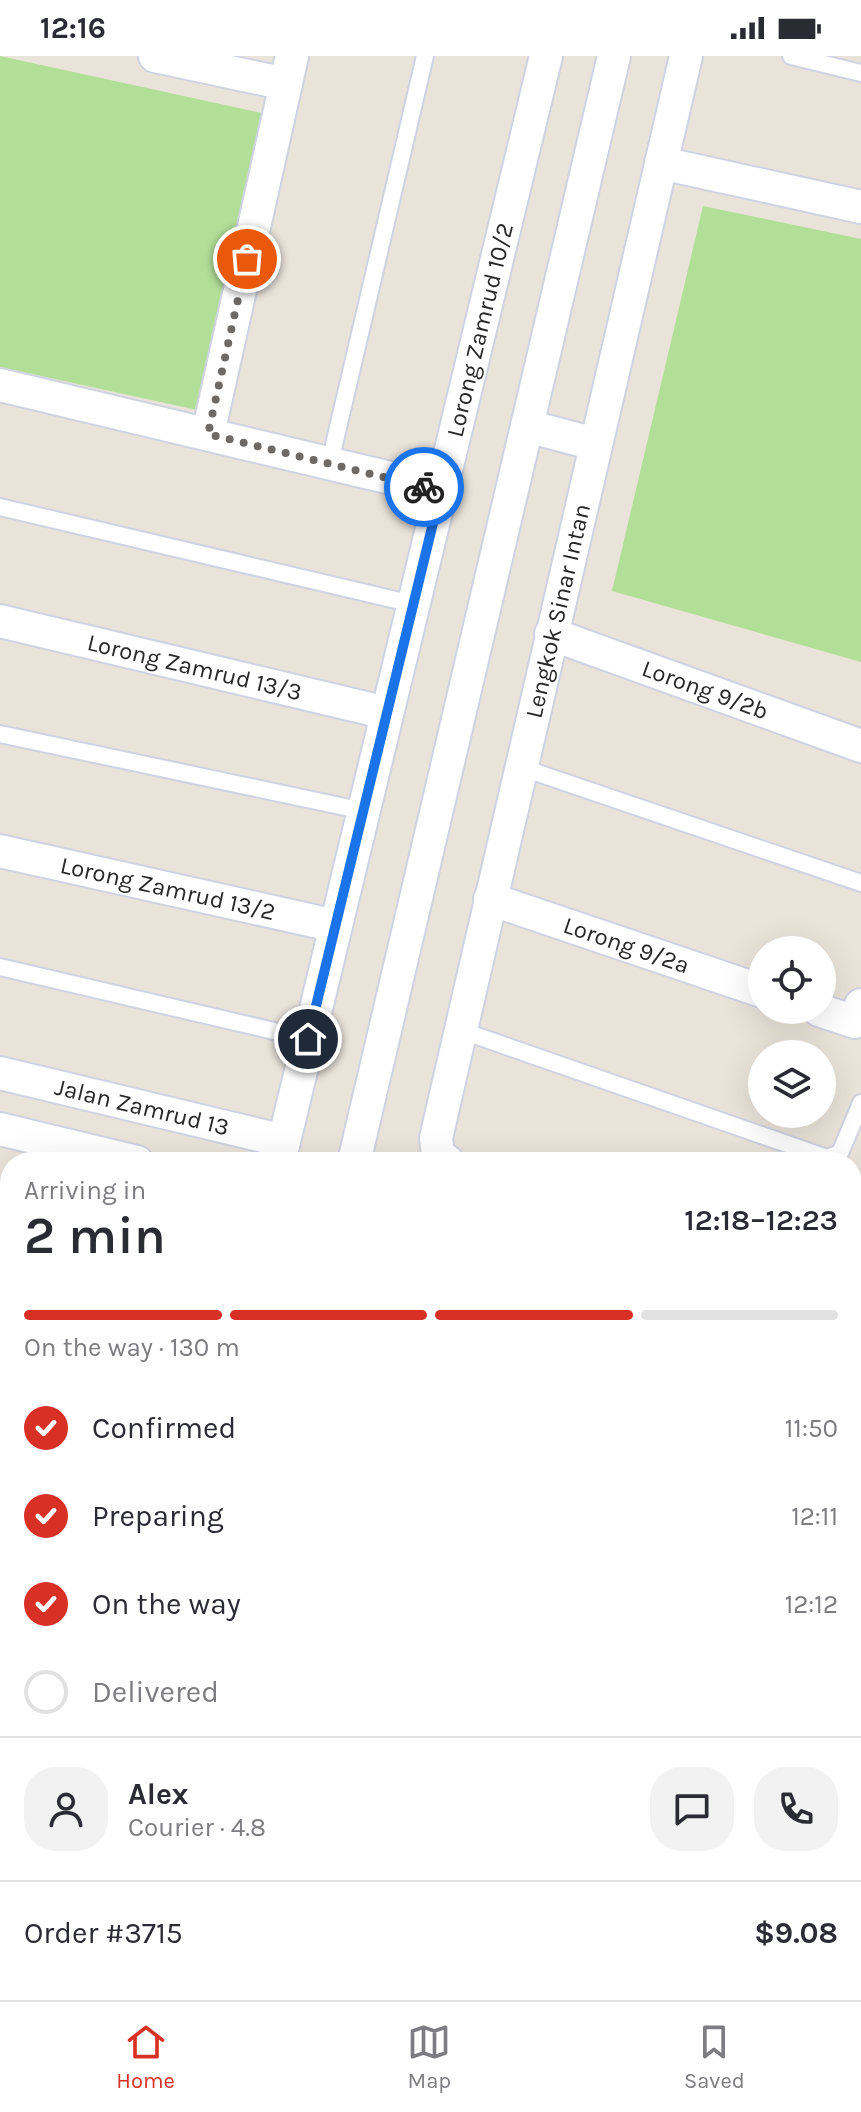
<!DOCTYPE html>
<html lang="en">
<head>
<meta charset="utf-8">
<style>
  body { margin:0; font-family:Karla,sans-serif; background:#f2f2f3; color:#2b2b33; height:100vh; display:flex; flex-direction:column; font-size:30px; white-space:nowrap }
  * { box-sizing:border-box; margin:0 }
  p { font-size:26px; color:#7c7c81 }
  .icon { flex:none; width:44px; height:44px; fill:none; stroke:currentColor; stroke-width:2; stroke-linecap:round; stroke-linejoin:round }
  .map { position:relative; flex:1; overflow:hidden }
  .drawer { position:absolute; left:0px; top:1096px; width:862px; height:848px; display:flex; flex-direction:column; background:#fff; border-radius:32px 32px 0 0; box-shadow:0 8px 32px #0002 }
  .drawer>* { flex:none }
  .fabs { position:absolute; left:748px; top:880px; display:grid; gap:16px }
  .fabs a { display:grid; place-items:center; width:88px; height:88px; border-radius:50%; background:#fff; box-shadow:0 8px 32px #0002; font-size:40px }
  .pin { position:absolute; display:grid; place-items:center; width:68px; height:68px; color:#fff; margin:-34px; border:4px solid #fff; border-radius:50%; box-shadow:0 2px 8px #0007 }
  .courier { position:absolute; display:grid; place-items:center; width:80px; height:80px; margin:-40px; border:6px solid #1a73e8; border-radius:50%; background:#fff; color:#222; box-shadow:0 2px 10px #0007 }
  .head em { font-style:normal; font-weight:600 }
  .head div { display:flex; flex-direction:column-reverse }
  .head { display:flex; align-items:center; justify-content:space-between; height:136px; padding:0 24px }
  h1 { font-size:52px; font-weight:600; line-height:60px }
  .bar { display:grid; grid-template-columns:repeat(4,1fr); gap:12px 8px; align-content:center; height:96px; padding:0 24px }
  .bar i { height:10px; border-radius:6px; background:#e1e1e2 }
  .bar .on { background:#d93025 }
  .bar p { grid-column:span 4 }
  .line { display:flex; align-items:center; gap:20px; padding:0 24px; border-top:2px solid #e1e1e2 }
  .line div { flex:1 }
  .round { display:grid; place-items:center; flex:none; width:84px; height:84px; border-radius:32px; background:#f2f2f3 }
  ol { padding:0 24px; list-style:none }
  li { display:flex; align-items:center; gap:24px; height:88px }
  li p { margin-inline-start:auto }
  li .icon { padding:8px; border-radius:50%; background:#d93025; color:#fff; stroke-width:4 }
  li:last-child { color:#7c7c81 }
  li i { width:44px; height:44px; border:4px solid #e1e1e2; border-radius:50% }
  .status { display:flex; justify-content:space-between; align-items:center; height:56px; padding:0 40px; background:#fff; direction:ltr }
  .status svg { height:22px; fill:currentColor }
  .tab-bar { display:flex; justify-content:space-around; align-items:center; height:112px; border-top:2px solid #e1e1e2; background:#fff; font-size:22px; color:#7c7c81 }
  .tab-bar a { display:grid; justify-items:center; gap:4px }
  .tab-bar .on { color:#d93025 }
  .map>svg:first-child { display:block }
  .green { fill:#b2df98 }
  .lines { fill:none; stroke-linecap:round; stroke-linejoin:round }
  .lane-casing { stroke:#cfd3e1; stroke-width:20 }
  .street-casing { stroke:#cfd3e1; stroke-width:36 }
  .lane { stroke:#fff; stroke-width:16 }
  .street { stroke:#fff; stroke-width:32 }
  .done { stroke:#6c6966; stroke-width:8; stroke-dasharray:0 14.4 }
  .route { stroke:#1a73e8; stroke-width:10 }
  .labels { text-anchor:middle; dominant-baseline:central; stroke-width:8; stroke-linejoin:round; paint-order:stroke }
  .street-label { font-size:24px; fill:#282828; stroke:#fff }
</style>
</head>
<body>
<div class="status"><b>12:16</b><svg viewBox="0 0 49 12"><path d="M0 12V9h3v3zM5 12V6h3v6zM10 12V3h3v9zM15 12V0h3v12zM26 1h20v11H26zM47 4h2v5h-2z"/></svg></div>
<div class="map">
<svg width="861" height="1944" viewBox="0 0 861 1944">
  <rect width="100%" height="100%" fill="#eae3da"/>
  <path class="green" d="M0,0L262,57L197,354L0,311Z
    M703,150L861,183V606L612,535Z"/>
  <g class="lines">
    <g class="lane-casing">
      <path id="lane" d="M791,0L861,17
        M329,410L425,0
        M0,451L413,548
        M0,678L364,755
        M520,711L861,827
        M0,911L308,983
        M460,974L827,1102L840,1097L861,1047
        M852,1820L861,1793"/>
    </g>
    <g class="street-casing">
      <g id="street">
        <path d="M155,0L286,28"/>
        <path d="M661,107L861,151"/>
        <path d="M0,329L441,434"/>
        <path d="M527,370L595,388"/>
        <path d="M208,378L292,0"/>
        <path id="s1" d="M0,565L387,657"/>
        <path id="s2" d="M551,578L861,690"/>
        <path id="s3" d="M0,795L336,870"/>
        <path id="s4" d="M490,843L762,935"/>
        <path d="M819,954L855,966L861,949"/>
        <path id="s5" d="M0,1017L284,1085"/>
        <path d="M0,1073L137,1106"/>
        <path id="s6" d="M279,1106L546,0"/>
        <path d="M354,1106L614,0"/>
        <path id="s7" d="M448,1106L438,1098L436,1082L686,0"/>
        <path d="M0,1150L10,1152"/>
        <path d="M0,1270L10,1233"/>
        <path d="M852,1314L861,1317"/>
        <path d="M852,1387L861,1390"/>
        <path d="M0,1868L10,1871"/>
        <path d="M254,1934L293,1944"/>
        <path d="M378,1944L385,1934"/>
      </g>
    </g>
    <use href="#lane" class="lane"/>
    <use href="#street" class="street"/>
  </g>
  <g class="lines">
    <path class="done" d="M247,203L208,378L424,431"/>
    <path class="route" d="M308,983L441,434L424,431"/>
  </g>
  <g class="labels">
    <g class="street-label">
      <text stroke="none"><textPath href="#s6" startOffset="856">Lorong Zamrud 10/2</textPath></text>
      <text stroke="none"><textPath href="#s7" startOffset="570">Lengkok Sinar Intan</textPath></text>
      <text stroke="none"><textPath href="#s1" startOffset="200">Lorong Zamrud 13/3</textPath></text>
      <text stroke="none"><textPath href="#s2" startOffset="164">Lorong 9/2b</textPath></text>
      <text stroke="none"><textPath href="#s3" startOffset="172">Lorong Zamrud 13/2</textPath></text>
      <text stroke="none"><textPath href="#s4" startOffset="144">Lorong 9/2a</textPath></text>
      <text stroke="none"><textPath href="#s5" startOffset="146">Jalan Zamrud 13</textPath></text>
    </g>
  </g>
</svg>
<div class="fabs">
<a><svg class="icon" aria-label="locate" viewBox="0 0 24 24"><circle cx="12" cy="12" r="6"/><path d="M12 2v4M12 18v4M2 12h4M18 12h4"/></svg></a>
<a><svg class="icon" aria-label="layers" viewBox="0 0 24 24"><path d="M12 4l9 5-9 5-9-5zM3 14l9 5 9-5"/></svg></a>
</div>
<div class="pin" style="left:247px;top:203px;background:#ea580c"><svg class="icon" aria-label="bag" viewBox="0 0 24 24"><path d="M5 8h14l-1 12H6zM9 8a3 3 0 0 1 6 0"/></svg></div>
<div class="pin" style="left:308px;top:983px;background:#1f2937"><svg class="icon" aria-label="home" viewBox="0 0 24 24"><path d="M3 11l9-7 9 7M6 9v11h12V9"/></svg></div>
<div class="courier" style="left:424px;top:431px"><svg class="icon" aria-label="bike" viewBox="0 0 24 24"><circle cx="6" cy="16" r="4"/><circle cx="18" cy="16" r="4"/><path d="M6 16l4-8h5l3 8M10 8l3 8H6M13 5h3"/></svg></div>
<section class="drawer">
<div class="head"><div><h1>2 min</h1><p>Arriving in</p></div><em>12:18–12:23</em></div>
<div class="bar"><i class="on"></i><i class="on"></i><i class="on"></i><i></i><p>On the way · 130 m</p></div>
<ol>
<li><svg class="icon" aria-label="check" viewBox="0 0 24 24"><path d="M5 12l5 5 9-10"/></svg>Confirmed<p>11:50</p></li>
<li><svg class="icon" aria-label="check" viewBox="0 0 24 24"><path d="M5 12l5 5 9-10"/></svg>Preparing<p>12:11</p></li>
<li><svg class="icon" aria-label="check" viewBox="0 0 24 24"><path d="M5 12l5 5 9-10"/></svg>On the way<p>12:12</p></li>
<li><i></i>Delivered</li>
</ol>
<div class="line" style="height:144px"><a class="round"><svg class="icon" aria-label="person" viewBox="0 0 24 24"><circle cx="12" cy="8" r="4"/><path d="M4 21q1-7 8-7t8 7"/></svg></a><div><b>Alex</b><p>Courier · 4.8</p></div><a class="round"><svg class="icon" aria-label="chat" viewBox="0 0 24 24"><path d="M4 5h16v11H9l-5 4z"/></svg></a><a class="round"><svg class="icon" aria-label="phone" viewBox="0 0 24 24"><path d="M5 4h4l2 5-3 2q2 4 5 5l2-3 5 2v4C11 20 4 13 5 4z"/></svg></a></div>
<div class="line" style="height:104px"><div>Order #3715</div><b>$9.08</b></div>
</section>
</div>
<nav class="tab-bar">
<a class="on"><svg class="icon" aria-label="home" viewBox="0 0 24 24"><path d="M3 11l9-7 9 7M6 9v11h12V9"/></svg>Home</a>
<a><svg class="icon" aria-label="map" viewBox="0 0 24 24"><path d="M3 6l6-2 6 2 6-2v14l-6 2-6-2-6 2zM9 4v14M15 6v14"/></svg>Map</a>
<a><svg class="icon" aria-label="saved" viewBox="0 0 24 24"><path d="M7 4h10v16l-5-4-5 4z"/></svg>Saved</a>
</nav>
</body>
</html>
